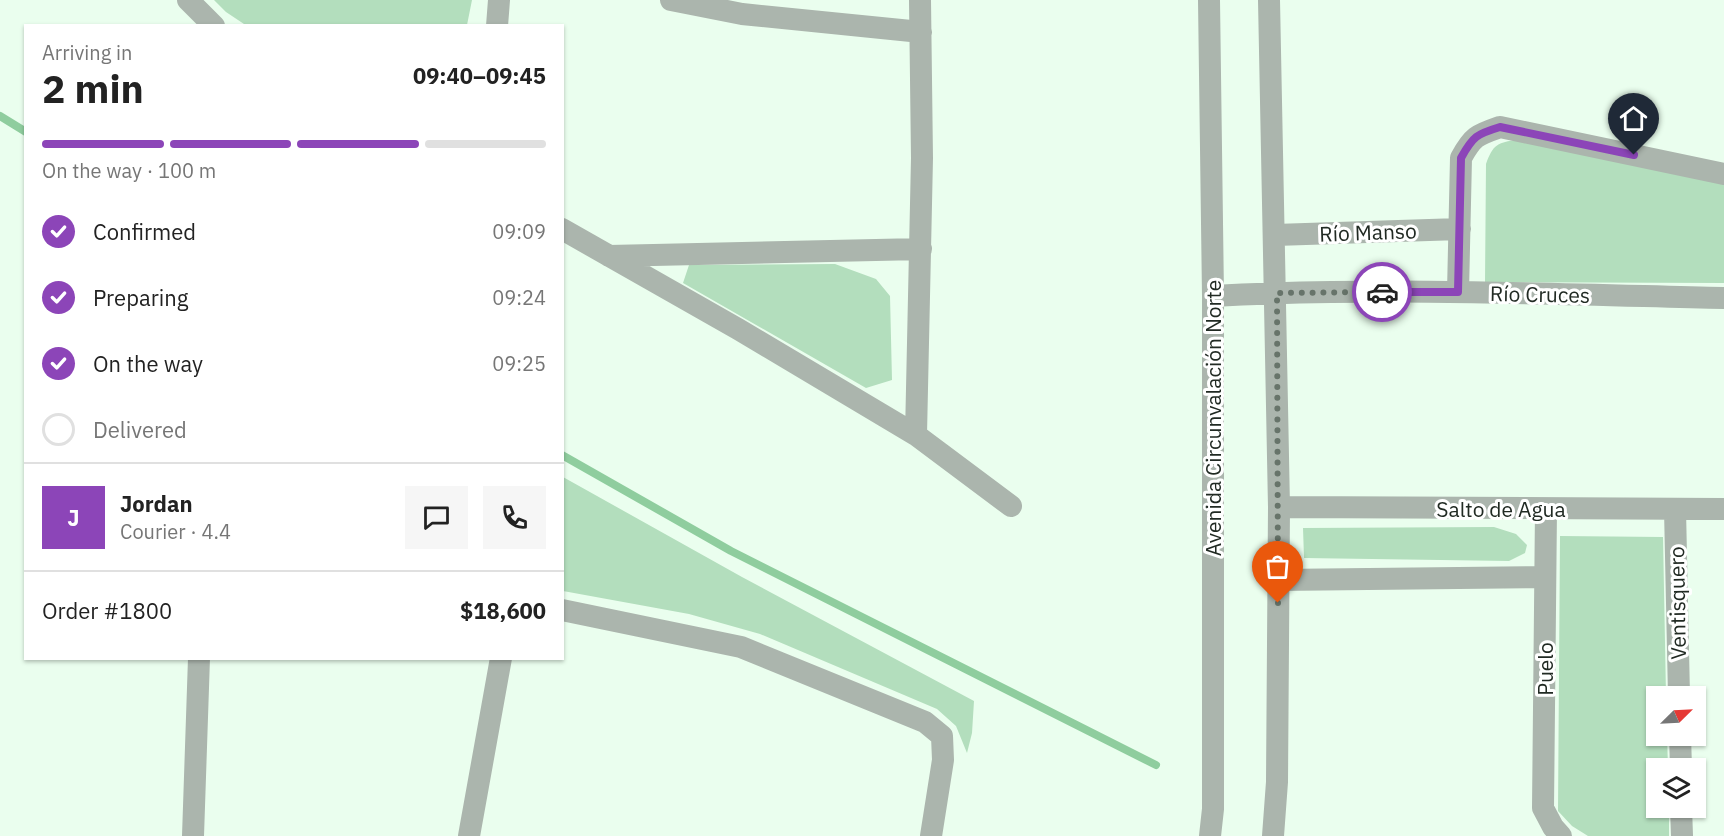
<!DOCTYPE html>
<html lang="en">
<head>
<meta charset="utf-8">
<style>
  body { margin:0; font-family:"IBM Plex Sans",sans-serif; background:#f6f6f6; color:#222; height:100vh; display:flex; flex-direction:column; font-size:22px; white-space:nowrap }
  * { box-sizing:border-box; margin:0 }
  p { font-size:20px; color:#767676 }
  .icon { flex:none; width:33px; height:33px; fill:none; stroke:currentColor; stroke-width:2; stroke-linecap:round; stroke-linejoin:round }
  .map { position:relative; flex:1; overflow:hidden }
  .details { position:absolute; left:24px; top:24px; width:540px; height:636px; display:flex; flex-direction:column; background:#fff; border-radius:0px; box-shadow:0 2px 4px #0004 }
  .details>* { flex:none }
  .needle { width:39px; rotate:66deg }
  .tools { position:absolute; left:1646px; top:686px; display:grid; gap:12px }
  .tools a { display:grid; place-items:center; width:60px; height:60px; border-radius:0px; background:#fff; box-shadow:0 2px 4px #0004; font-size:30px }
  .pin { position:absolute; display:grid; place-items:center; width:51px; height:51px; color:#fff; margin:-62px -26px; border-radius:50% 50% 50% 0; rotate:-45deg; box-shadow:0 0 6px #0007 }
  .pin .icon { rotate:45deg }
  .courier { position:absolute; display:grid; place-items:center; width:60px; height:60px; margin:-30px; border:4px solid #8c45b8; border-radius:50%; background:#fff; color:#222; box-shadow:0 2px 8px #0007 }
  .headline em { font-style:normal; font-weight:700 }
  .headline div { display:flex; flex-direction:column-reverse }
  .headline { display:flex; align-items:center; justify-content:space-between; height:102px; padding:0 18px }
  h1 { font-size:39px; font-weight:700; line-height:45px }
  .bar { display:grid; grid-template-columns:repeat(4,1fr); gap:9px 6px; align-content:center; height:72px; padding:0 18px }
  .bar i { height:8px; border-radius:4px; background:#e0e0e0 }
  .bar .current { background:#8c45b8 }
  .bar p { grid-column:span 4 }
  .line { display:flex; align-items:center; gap:15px; padding:0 18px; border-top:2px solid #e0e0e0 }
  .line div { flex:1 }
  .round { display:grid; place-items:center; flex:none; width:63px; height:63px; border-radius:0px; background:#f6f6f6 }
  ol { padding:0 18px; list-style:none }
  li { display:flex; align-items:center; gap:18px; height:66px }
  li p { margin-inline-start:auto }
  li .icon { padding:6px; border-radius:50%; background:#8c45b8; color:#fff; stroke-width:4 }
  li:last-child { color:#767676 }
  li i { width:33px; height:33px; border:3px solid #e0e0e0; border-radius:50% }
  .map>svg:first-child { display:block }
  .green { fill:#b3debd }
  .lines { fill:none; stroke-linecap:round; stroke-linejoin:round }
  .stream { stroke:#8fcd9e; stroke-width:8 }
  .minor { stroke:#abb5ad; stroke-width:22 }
  .done { stroke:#67746a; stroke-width:6; stroke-dasharray:0 10.8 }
  .route { stroke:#8c45b8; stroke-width:8 }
  .labels { text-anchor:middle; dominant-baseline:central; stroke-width:6; stroke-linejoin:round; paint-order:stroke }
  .street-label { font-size:21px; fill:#212a23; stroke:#fff }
</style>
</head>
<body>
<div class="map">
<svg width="1724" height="836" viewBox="0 0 1724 836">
  <rect width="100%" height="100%" fill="#eafeee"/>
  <path class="green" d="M214,0H472L467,25L247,26L226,12Z
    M1518,140L1724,184V283L1485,282L1486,164C1493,145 1497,142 1518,140Z
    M835,264L876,279L890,296L892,380L866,388L683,283L689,265Z
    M563,477L742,577L974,701L972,733L967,753L956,726L937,709L760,634L689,614L563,591Z
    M1494,527L1516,534L1527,545L1525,553L1509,561L1304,558L1303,528Z
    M1560,536L1663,537L1666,696H1656V735H1667L1668,768H1656V807H1669V836H1588L1572,826L1558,811Z"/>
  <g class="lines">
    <path class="stream" d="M0,116L26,132
      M562,455L731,551L1156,765"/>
    <path class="minor" d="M188,0L214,26
      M671,0L742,14L921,32
      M1209,0L1213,296V809L1210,836
      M1269,0L1279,507L1277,782L1273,836
      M497,26L499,0
      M562,229L738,329L916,435L1011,506
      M1275,235L1460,229
      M609,256L921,249
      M1458,292L1461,158C1473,136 1477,135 1500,127L1724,174
      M1213,296C1383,287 1554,294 1724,298
      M916,435L922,158L920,0
      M1279,507L1724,509
      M1546,509L1543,808L1553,827L1561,836
      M1675,509L1679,696
      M1278,580L1545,577
      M562,610L741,647L925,722L942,736L943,760L931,836
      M1680,735L1681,768
      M1681,807L1682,836
      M193,836L199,658
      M469,836L501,658"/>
  </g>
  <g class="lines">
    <path class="done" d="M1278,603L1277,293L1382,292"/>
    <path class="route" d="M1382,292H1458L1461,158C1473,136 1477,134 1500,127L1634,155"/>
  </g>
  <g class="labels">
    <g class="street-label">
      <text transform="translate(1368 232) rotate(-2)">Río Manso</text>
      <text transform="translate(1540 294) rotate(1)">Río Cruces</text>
      <text transform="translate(1213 418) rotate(-90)">Avenida Circunvalación Norte</text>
      <text x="1501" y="509">Salto de Agua</text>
      <text transform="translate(1677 603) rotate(-91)">Ventisquero</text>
      <text transform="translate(1545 669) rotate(-90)">Puelo</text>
    </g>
  </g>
</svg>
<div class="tools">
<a><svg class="needle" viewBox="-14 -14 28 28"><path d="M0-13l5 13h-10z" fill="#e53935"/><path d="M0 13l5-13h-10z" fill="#767676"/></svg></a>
<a><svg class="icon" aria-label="layers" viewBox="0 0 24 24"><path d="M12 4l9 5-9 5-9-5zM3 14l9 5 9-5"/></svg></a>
</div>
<div class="pin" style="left:1278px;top:603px;background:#ea580c"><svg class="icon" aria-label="bag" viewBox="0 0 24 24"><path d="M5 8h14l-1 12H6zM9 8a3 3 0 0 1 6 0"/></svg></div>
<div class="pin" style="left:1634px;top:155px;background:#1f2937"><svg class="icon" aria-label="home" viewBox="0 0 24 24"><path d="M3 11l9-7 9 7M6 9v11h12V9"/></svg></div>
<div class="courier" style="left:1382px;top:292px"><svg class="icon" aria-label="car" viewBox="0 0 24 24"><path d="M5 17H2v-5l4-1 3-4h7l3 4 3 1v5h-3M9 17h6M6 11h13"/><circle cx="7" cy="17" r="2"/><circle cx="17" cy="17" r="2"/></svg></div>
<section class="details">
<div class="headline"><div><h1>2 min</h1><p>Arriving in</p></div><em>09:40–09:45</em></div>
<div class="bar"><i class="current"></i><i class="current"></i><i class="current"></i><i></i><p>On the way · 100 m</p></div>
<ol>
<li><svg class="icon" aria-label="check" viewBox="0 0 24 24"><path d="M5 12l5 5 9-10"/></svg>Confirmed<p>09:09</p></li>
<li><svg class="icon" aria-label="check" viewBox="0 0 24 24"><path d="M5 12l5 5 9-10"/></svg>Preparing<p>09:24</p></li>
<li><svg class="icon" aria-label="check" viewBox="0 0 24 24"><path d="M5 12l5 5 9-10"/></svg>On the way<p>09:25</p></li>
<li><i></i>Delivered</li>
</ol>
<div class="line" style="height:108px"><b class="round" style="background:#8c45b8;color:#fff">J</b><div><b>Jordan</b><p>Courier · 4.4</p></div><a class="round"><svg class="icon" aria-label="chat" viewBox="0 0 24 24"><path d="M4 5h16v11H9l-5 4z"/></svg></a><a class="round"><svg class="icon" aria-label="phone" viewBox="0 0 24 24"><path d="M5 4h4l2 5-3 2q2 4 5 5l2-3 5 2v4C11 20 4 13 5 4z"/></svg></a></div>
<div class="line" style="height:78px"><div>Order #1800</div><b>$18,600</b></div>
</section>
</div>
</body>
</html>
